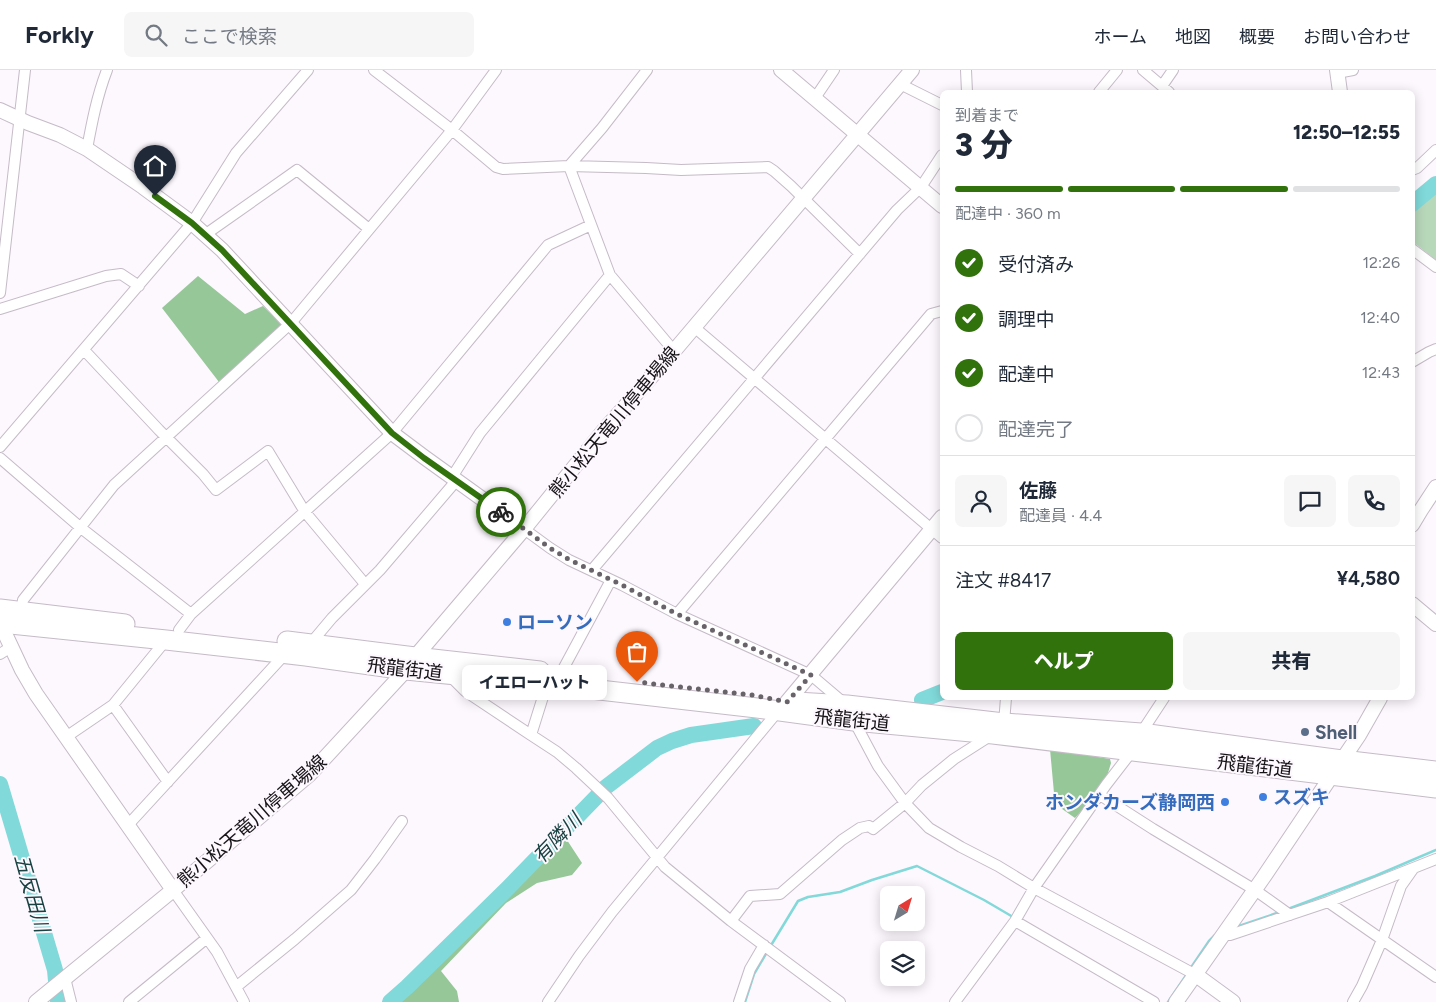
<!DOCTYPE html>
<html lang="ja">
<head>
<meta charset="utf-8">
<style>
  body { margin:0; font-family:Figtree,"Noto Sans JP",sans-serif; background:#f6f6f7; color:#1f2937; height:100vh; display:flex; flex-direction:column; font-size:19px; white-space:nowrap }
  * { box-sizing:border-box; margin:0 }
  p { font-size:16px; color:#747a83 }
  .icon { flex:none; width:28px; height:28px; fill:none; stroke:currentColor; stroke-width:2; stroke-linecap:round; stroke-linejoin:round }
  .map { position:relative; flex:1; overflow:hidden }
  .details { position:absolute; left:940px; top:20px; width:475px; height:610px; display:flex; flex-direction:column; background:#fff; border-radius:8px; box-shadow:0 2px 12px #0003 }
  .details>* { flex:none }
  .needle { width:32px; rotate:38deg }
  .controls { position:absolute; left:880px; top:816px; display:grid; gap:10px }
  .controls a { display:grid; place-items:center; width:45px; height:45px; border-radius:8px; background:#fff; box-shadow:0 2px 12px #0003; font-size:25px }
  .pin { position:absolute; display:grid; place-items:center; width:42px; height:42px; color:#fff; margin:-51px -21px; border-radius:50% 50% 50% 0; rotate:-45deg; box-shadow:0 0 5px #0007 }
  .pin .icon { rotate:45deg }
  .courier { position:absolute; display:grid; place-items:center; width:50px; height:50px; margin:-25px; border:4px solid #31720d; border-radius:50%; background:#fff; color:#222; box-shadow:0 1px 6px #0007 }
  .bubble { position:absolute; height:35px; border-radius:8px; background:#fff; box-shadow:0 2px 12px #0003; font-size:16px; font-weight:800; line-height:35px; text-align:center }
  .headline em { font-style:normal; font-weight:800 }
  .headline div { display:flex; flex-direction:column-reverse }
  .headline { display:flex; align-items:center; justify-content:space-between; height:85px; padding:0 15px }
  h1 { font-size:32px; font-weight:800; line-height:38px }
  .bar { display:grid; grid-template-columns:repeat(4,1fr); gap:8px 5px; align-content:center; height:60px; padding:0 15px }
  .bar i { height:6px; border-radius:4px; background:#e0e1e3 }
  .bar .active { background:#31720d }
  .bar p { grid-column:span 4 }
  .line { display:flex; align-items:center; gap:12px; padding:0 15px; border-top:1px solid #e0e1e3 }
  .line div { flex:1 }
  .round { display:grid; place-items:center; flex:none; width:52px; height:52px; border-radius:8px; background:#f6f6f7 }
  ol { padding:0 15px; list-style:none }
  li { display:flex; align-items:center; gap:15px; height:55px }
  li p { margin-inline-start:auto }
  li .icon { padding:5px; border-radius:50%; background:#31720d; color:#fff; stroke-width:4 }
  li:last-child { color:#747a83 }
  li i { width:28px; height:28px; border:2px solid #e0e1e3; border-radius:50% }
  .button { display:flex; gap:10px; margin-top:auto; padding:10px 15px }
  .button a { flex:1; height:58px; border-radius:8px; background:#31720d; color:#fff; font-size:20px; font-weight:800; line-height:58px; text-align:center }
  .button a+a { background:#f6f6f7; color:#1f2937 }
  header { display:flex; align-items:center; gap:30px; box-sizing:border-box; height:70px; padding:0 25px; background:#fff; border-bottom:1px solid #e0e1e3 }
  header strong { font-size:24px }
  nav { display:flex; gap:28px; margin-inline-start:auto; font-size:18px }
  .search { width:350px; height:45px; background:#f6f6f7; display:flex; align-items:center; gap:12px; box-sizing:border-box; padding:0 18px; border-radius:8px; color:#747a83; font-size:19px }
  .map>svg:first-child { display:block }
  .green { fill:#b8d8ba }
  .forest { fill:#95c798 }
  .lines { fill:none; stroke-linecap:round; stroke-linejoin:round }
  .stream { stroke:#81d9d9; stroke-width:2.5 }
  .river { stroke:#81d9d9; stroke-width:16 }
  .street-casing { stroke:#c5bbc7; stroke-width:12 }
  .secondary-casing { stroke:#c5bbc7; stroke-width:16 }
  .highway-casing { stroke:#c5bbc7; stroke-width:21 }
  .street { stroke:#fff; stroke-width:10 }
  .secondary { stroke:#fff; stroke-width:14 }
  .highway { stroke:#fff; stroke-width:19 }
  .done { stroke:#686368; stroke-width:5; stroke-dasharray:0 9 }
  .route { stroke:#31720d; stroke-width:6 }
  .shop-dot { fill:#3f7fe0; stroke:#fdf7fe; stroke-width:2 }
  .service-dot { fill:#5c6f8a; stroke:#fdf7fe; stroke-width:2 }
  .labels { text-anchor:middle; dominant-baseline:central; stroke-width:4; stroke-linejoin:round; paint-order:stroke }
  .street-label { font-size:19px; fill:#171418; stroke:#fdf7fe }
  .shop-label { font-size:19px; font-weight:bold; fill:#366cbe; stroke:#fdf7fe; text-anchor:start }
  .service-label { font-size:19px; font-weight:bold; fill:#4e5e75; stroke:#fdf7fe; text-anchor:start }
  .water-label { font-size:20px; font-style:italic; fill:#194242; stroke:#fdf7fe }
</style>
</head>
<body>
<header>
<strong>Forkly</strong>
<div class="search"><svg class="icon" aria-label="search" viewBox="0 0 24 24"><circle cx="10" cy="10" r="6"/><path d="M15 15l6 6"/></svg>ここで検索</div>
<nav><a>ホーム</a><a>地図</a><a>概要</a><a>お問い合わせ</a></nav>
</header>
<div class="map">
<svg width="1436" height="932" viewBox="0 0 1436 932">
  <rect width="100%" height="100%" fill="#fdf7fe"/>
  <path class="green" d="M1436,120V190L1413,172L1412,140Z"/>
  <path class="forest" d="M198,206L245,244L263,236L282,255L219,312L162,238Z
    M1050,679L1110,689L1111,693L1104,716L1075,748L1055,734Z
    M565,767L582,793L572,805L537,813L506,833L441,901L457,921L459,932H395L475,857Z"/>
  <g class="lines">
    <path class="stream" d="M1288,839L1375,806L1436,780
      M1236,857L1277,843
      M770,877L798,831L808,827L840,822L872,810L917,796L984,830L1013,847
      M1190,899L1209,871L1215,865
      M745,932L754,904L767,882
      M1168,932L1187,904"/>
    <path class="river" d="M1412,134L1436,114
      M922,630L942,622
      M0,714L55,900L58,932
      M390,932L407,917L506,820L606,717L657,678L672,671L691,665L754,656"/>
    <g class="street-casing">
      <path id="street" d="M374,0L452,60L496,97L503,99L569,96L646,98L681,100L768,97L774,101L791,116L860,184
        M966,0L967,22
        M1143,0L1169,22
        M1337,3L1353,0
        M900,14L942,35
        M1162,16L1173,0
        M1099,22L1117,0
        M815,28L834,0
        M87,79C92,52 97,26 107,0
        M569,96L610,205L674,281
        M569,96L602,58L647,0
        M1412,100L1417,98L1436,80
        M206,164L297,100L369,159
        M1412,179L1436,197
        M0,223L25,0
        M0,239L106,206L121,204L139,216
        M694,257L942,468
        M84,280L159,360L203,404L216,420L268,381L305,442L365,514
        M1412,292L1429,282L1436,279
        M0,377L192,153L236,83L308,0
        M0,388L81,458L191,544
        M452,407L480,363L610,205
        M524,459L550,478L569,490L622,515L677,544L811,605L844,633
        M592,500L897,140L921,117L942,85
        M21,541L23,530L114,415L291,253L452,60L496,0
        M677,544L931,244L942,241
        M179,560L191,544L392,363L548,175L591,155
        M311,573L332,548L380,500L456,411
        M0,584L11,577
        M561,603L611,510
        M450,606L465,621L531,665
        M547,614L531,665L557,682L576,698L608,728L665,797L731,851L840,932
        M113,635L168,712
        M854,651L878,696L905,733L929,758L961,777L998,796L1034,818L1196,905
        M1004,653L1006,628
        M1141,663L1164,628
        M66,667L113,635L166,570
        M1100,725L1153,759L1255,820L1290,845
        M128,755L286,583
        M173,820L217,882L244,932
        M1328,832L1436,907
        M731,851L750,826L780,824L842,770L860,758L869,756L873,759L905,733L922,715L954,689L990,666
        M1015,851L1154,932
        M1224,865H1230L1328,832L1436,789
        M65,908L71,932
        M236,917L295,869L351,820L375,789L402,751
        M129,932L207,868
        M548,932L579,886L612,842L779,640
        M739,932L750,899L764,875
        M955,932L1015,851L1034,818L1106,715L1133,680
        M1353,932L1362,916L1382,870L1401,816L1413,799"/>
    </g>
    <g class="secondary-casing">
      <path id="secondary" d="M781,0L942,136
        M1337,0L1340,22
        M0,40L28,53L60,65L87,79L143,117L192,153L222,180L392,363L424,387L524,459
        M1412,455L1421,440L1436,417
        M1412,534L1436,554
        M0,553L22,600L36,624L173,820
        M787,632L942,447
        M1196,905L1233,932
        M36,932L173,820L309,705L406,600L415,587L524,459L605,359L674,281L912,0
        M1176,932L1263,808L1359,665L1380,628"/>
    </g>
    <g class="highway-casing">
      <path id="highway" d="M0,539L125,554
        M0,553L166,570L306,586L406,600L547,614L757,638L854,651L993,664L1436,718
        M287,571L415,587L540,601
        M796,632L847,635L1004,653L1141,663L1342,690L1436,701"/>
    </g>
    <use href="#street" class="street"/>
    <use href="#secondary" class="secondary"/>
    <use href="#highway" class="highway"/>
  </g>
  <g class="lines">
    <path class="done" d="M501,442L550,478L570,490L622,515L677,544L811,605L787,632L752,625L637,612"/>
    <path class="route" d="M155,126L192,153L222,180L392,363L424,388L501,442"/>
  </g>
  <g class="shop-dot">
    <circle cx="507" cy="552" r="5"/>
    <circle cx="1263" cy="727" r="5"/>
    <circle cx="1225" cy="732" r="5"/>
  </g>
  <circle class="service-dot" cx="1305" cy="662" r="5"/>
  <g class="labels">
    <g class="street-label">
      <text transform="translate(614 352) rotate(-50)">熊小松天竜川停車場線</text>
      <text transform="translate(405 599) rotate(7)">飛龍街道</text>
      <text transform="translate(852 650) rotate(6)">飛龍街道</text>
      <text transform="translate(1255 696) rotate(7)">飛龍街道</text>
      <text transform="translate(252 751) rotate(-41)">熊小松天竜川停車場線</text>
    </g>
    <g class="shop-label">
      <text x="517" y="552">ローソン</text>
      <text x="1273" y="727">スズキ</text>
      <text x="1215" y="732" text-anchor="end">ホンダカーズ静岡西</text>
    </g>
    <g class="service-label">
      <text x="1315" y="662">Shell</text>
    </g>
    <g class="water-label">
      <text transform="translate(557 768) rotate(-46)">有隣川</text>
      <text transform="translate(32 823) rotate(74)">五反田川</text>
    </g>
  </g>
</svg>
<div class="controls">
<a><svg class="needle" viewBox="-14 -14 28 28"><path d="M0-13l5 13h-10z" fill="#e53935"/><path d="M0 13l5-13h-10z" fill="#747a83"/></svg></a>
<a><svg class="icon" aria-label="layers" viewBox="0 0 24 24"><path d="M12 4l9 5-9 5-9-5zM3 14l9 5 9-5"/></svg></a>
</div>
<div class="pin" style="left:637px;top:612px;background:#ea580c"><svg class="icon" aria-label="bag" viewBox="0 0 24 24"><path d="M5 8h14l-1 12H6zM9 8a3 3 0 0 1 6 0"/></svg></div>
<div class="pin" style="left:155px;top:126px;background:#1f2937"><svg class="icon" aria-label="home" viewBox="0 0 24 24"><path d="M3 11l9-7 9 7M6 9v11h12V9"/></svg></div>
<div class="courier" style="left:501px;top:442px"><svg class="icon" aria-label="bike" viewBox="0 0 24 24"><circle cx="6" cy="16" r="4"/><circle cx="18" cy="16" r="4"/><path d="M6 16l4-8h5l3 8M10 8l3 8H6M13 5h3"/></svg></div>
<div class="bubble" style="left:462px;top:595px;width:145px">イエローハット</div>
<section class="details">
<div class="headline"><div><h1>3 分</h1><p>到着まで</p></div><em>12:50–12:55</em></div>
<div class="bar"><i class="active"></i><i class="active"></i><i class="active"></i><i></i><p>配達中 · 360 m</p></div>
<ol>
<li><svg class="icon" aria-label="check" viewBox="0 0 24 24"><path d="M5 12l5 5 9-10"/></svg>受付済み<p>12:26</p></li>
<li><svg class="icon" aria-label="check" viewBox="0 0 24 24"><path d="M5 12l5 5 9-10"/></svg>調理中<p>12:40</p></li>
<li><svg class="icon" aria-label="check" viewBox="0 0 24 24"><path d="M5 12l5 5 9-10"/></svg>配達中<p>12:43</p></li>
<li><i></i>配達完了</li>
</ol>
<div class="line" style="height:90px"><a class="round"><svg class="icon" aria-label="person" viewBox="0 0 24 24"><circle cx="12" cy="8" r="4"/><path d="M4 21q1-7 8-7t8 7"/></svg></a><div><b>佐藤</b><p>配達員 · 4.4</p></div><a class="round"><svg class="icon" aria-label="chat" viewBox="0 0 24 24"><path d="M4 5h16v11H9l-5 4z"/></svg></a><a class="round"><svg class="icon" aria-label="phone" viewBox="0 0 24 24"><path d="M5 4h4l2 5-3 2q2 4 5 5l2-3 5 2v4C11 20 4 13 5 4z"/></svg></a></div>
<div class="line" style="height:65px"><div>注文 #8417</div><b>¥4,580</b></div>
<div class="button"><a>ヘルプ</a><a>共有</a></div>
</section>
</div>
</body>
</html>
